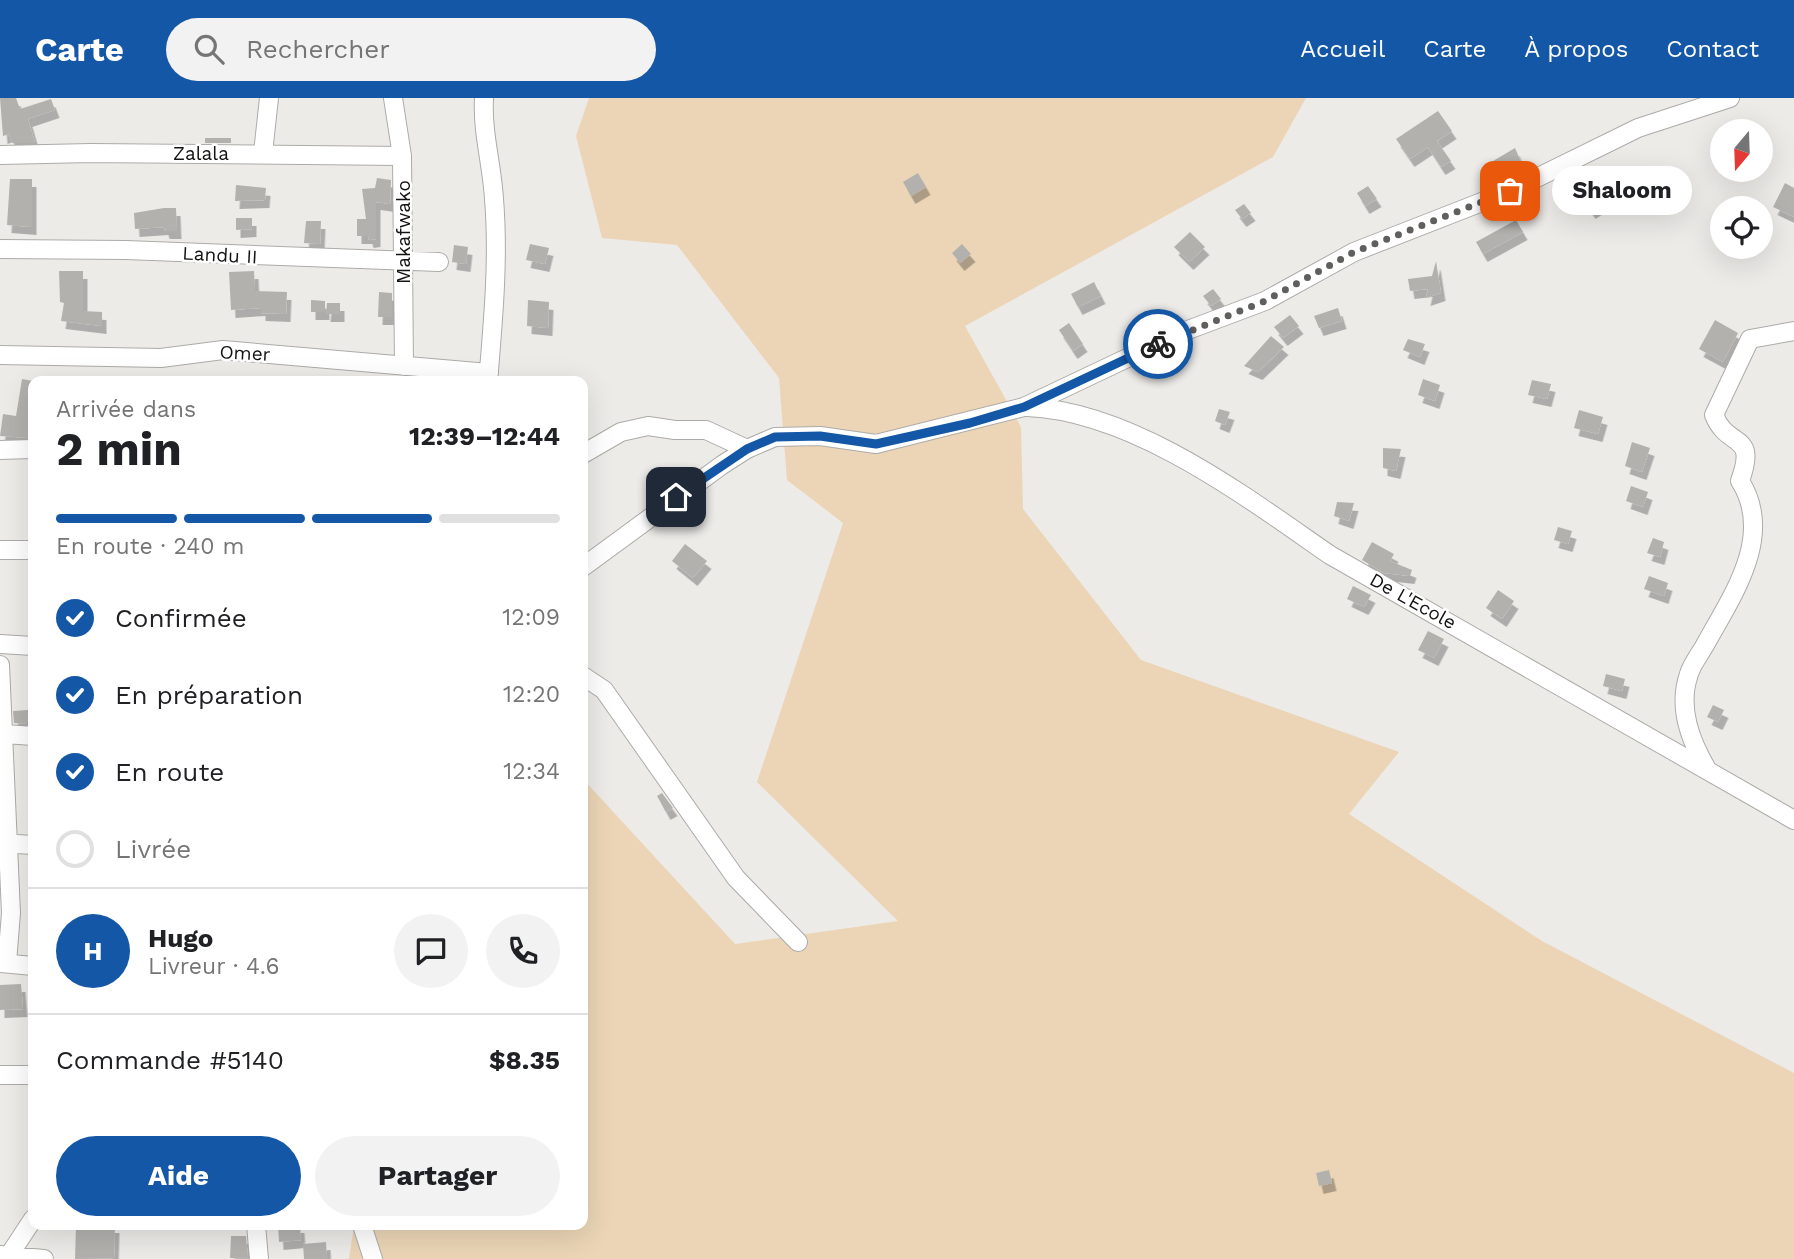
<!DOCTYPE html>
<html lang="fr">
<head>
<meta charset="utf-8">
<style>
  body { margin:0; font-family:"Work Sans",sans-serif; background:#f2f2f2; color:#202124; height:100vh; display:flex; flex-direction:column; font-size:26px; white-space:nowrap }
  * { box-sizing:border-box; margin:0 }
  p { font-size:23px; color:#757577 }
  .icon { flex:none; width:38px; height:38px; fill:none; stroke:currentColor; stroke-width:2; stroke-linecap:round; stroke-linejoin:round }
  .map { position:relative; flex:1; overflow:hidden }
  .details { position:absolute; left:28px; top:278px; width:560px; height:854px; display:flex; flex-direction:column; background:#fff; border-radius:14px; box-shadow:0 7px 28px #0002 }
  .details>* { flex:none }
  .needle { width:46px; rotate:199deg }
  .tools { position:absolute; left:1710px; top:21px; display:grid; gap:14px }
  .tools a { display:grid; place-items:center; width:63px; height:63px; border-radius:50%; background:#fff; box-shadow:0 7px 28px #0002; font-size:35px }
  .pin { position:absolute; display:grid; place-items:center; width:60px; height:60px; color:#fff; margin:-30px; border-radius:14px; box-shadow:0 4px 10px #0006 }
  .courier { position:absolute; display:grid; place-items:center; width:70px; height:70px; margin:-35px; border:5px solid #1357a6; border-radius:50%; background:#fff; color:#222; box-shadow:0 2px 9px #0007 }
  .bubble { position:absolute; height:49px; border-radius:24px; background:#fff; box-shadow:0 7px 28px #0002; font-size:23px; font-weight:700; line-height:49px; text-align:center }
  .summary em { font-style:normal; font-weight:700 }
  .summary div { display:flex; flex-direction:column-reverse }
  .summary { display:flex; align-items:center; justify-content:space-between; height:119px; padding:0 28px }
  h1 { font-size:46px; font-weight:700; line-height:52px }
  .bar { display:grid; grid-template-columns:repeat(4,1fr); gap:10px 7px; align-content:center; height:84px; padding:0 28px }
  .bar i { height:9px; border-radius:5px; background:#e0e0e0 }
  .bar .current { background:#1357a6 }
  .bar p { grid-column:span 4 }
  .line { display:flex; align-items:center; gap:18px; padding:0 28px; border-top:2px solid #e0e0e0 }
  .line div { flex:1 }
  .round { display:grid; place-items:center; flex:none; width:74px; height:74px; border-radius:37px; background:#f2f2f2 }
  ol { padding:0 28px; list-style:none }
  li { display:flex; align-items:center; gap:21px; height:77px }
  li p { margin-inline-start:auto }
  li .icon { padding:7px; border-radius:50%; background:#1357a6; color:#fff; stroke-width:4 }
  li:last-child { color:#757577 }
  li i { width:38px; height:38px; border:4px solid #e0e0e0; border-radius:50% }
  .button { display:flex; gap:14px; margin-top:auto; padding:14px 28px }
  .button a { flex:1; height:80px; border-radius:42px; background:#1357a6; color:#fff; font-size:28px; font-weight:700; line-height:80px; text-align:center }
  .button a+a { background:#f2f2f2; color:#202124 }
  header { display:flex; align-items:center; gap:42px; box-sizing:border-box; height:98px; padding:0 35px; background:#1357a6; color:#fff }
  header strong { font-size:33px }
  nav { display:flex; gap:38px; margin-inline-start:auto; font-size:24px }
  .search { width:490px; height:63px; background:#f2f2f2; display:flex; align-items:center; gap:18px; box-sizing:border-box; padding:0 24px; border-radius:38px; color:#757577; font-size:26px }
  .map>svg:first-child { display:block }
  .green { fill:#ebd5b6 }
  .building { fill:#b3b1ae; filter:url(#shadow) }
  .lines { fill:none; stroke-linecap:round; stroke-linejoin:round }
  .minor-casing { stroke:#adaba8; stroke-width:20 }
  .minor { stroke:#fff; stroke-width:18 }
  .done { stroke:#605f5d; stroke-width:7; stroke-dasharray:0 12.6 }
  .route { stroke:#1357a6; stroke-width:9 }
  .labels { text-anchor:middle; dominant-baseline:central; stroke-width:5; stroke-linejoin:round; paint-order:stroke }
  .street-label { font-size:19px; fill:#141312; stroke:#fff }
</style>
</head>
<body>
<header>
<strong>Carte</strong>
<div class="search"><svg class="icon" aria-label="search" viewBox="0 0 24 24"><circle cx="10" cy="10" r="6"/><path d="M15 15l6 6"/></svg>Rechercher</div>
<nav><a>Accueil</a><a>Carte</a><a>À propos</a><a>Contact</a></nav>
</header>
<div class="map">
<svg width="1794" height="1161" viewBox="0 0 1794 1161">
  <defs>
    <filter id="shadow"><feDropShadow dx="4.5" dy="8" stdDeviation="0" flood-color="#0004"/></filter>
  </defs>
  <rect width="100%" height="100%" fill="#edebe8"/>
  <path class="green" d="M589,0H1306L1273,59L965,228L1021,329L1023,411L1141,562L1399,654L1349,716L1542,843L1794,975V1161H349L354,1127H583V681L735,846L898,823L757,684L843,425L787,382L779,280L677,147L602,140L576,38Z"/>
  <path class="building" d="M0,0H16L20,11L51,1L55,12L28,21L35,45H12L9,36L3,38Z
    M1438,13L1452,33L1437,43L1451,63L1441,69L1428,49L1410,61L1396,41Z
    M205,40H231V45H205Z
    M1515,50L1525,73L1492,88L1486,76L1492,74L1488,66Z
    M918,75L926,89L911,98L903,84Z
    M377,80L391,82L390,106L376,104V141L369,142L368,138H357V121H366L362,91L375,90Z
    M10,81H32V129L7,127Z
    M1785,85L1794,90V119L1773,109Z
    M236,87L266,90L265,102L235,103Z
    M1368,88L1377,101L1365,108L1357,95Z
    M1596,97L1602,106L1591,113L1585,104Z
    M1244,106L1251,115L1242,121L1235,112Z
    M164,110H176L177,133H165L164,129L135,131L134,115Z
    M236,120H252V131L236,132Z
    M1516,122L1523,134L1483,156L1476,144Z
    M306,123H321L320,146L304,145Z
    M1190,134L1205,149L1189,164L1174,149Z
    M530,146L549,150L545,166L526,162Z
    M962,146L971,156L960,165L952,155Z
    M454,147L468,149L466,166L452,164Z
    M1436,163L1441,195L1426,200L1428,191L1410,193L1408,181L1432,178Z
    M59,173H83V213L102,214V228L61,223L64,205L60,204Z
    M254,173L255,193L287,194L286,216L261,215V210L231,212L229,174Z
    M1094,184L1101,198L1078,209L1071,196Z
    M1213,191L1221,201L1211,208L1203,198Z
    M379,194L392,195V219H378Z
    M311,202L325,203V214H311Z
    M528,202L549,204L548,230L527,228Z
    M327,205H340V216H326Z
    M1338,210L1342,223L1319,230L1314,218Z
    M1290,217L1299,228L1283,240L1274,229Z
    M1715,222L1738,235L1723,264L1699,251Z
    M1069,225L1083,246L1073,253L1059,232Z
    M1271,238L1284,249L1258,274L1244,268Z
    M1408,241L1425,246L1420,259L1403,252Z
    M22,281L33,283L31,340L0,338L3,316L16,318Z
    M1423,281L1440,287L1435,303L1418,297Z
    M1532,282L1551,286L1547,301L1528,297Z
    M1219,311L1230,314L1225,327L1215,323Z
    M1579,312L1603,319L1598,336L1574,330Z
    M1632,344L1650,350L1642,374L1625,368Z
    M1383,350L1401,351L1396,373L1383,370Z
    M1631,388L1648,394L1643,409L1626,403Z
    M1337,404L1354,405L1349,423L1334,418Z
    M1558,429L1572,433L1568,446L1554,442Z
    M1653,440L1664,444L1660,459L1647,455Z
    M1372,444L1394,456L1390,463L1412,472L1410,478L1384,475L1362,462Z
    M685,446L707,463L693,480L672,463Z
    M1649,478L1668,485L1664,498L1644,491Z
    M1353,488L1371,497L1364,509L1347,501Z
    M1498,492L1514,503L1502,521L1486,510Z
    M1428,533L1444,541L1434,560L1418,552Z
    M1606,576L1625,581L1622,593L1603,588Z
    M1713,607L1724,612L1718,624L1707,619Z
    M28,612L29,626L14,625L13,613Z
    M662,695L673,710L666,714L657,698Z
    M21,886L23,911L0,912V887Z
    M1329,1072L1332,1085L1319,1088L1316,1075Z
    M76,1127H115L114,1160L75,1161Z
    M278,1127H300L301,1142L279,1144Z
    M231,1138H246L248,1161L230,1160Z
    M326,1144L327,1161H304L303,1146Z"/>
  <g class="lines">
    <g class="minor-casing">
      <path id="minor" d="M393,0L402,58L404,268
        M484,0C482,35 492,66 494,101C499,161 493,224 488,284
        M263,55L269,0
        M0,57L91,55L402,58
        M0,151L126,152L439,164
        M0,257L161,260L223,252L489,275
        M1027,309C1133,313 1246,399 1330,457L1794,722
        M0,352L33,351
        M583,356L621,334L648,328L675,332H706L747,351
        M0,452H33
        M583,469L722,367L747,351L775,339L820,338L876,346L1024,309L1180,235L1265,203L1354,154L1510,93L1638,30L1730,0
        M0,546L33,548
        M0,567L11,815L7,865
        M583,578L604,592L736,780L798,844
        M5,636L33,638
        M1708,673C1691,644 1677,610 1689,576C1692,566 1700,556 1705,547C1732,498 1775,438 1740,383C1758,333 1728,352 1714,317L1750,241L1794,233
        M0,745L33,747
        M0,865L33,868
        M0,977H33
        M256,1127L259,1161
        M362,1127L373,1161
        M0,1157L44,1161
        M8,1159L33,1121"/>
    </g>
    <use href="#minor" class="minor"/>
  </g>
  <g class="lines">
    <path class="done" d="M1158,246L1265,203L1354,154L1510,93"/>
    <path class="route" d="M676,399L747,351L775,339L820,338L876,346L970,325L1024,309L1158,246"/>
  </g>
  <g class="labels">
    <g class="street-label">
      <text x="201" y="55">Zalala</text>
      <text transform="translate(403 134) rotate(-90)">Makafwako</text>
      <text transform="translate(220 157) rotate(3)">Landu II</text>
      <text transform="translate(245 255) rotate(3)">Omer</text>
      <text transform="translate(1413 503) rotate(29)">De L'Ecole</text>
    </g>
  </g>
</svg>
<div class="tools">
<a><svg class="needle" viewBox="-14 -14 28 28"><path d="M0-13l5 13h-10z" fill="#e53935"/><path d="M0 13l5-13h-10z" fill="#757577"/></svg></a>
<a><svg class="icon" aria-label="locate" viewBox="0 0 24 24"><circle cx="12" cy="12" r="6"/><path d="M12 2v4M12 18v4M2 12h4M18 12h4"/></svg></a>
</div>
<div class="pin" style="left:1510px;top:93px;background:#ea580c"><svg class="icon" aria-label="bag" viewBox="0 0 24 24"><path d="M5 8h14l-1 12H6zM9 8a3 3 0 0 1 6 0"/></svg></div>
<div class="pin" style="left:676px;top:399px;background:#1f2937"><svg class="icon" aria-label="home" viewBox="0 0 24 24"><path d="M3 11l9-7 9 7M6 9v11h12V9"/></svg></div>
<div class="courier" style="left:1158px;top:246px"><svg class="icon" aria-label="bike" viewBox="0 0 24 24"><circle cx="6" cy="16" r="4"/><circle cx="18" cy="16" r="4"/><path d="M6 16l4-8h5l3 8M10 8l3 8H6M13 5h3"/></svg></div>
<div class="bubble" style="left:1552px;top:68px;width:140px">Shaloom</div>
<section class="details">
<div class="summary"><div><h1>2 min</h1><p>Arrivée dans</p></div><em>12:39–12:44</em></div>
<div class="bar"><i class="current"></i><i class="current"></i><i class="current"></i><i></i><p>En route · 240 m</p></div>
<ol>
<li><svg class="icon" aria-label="check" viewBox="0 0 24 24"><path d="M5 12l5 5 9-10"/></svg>Confirmée<p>12:09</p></li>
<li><svg class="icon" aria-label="check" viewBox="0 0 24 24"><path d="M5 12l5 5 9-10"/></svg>En préparation<p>12:20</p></li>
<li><svg class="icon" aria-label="check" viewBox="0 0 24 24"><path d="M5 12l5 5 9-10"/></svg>En route<p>12:34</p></li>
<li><i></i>Livrée</li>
</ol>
<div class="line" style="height:126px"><b class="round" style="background:#1357a6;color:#fff">H</b><div><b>Hugo</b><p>Livreur · 4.6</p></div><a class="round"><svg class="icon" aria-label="chat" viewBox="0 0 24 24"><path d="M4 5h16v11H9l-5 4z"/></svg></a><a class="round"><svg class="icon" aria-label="phone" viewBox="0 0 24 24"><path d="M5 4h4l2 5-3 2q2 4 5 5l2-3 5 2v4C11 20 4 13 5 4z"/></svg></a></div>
<div class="line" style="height:91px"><div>Commande #5140</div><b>$8.35</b></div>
<div class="button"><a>Aide</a><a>Partager</a></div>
</section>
</div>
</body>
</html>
